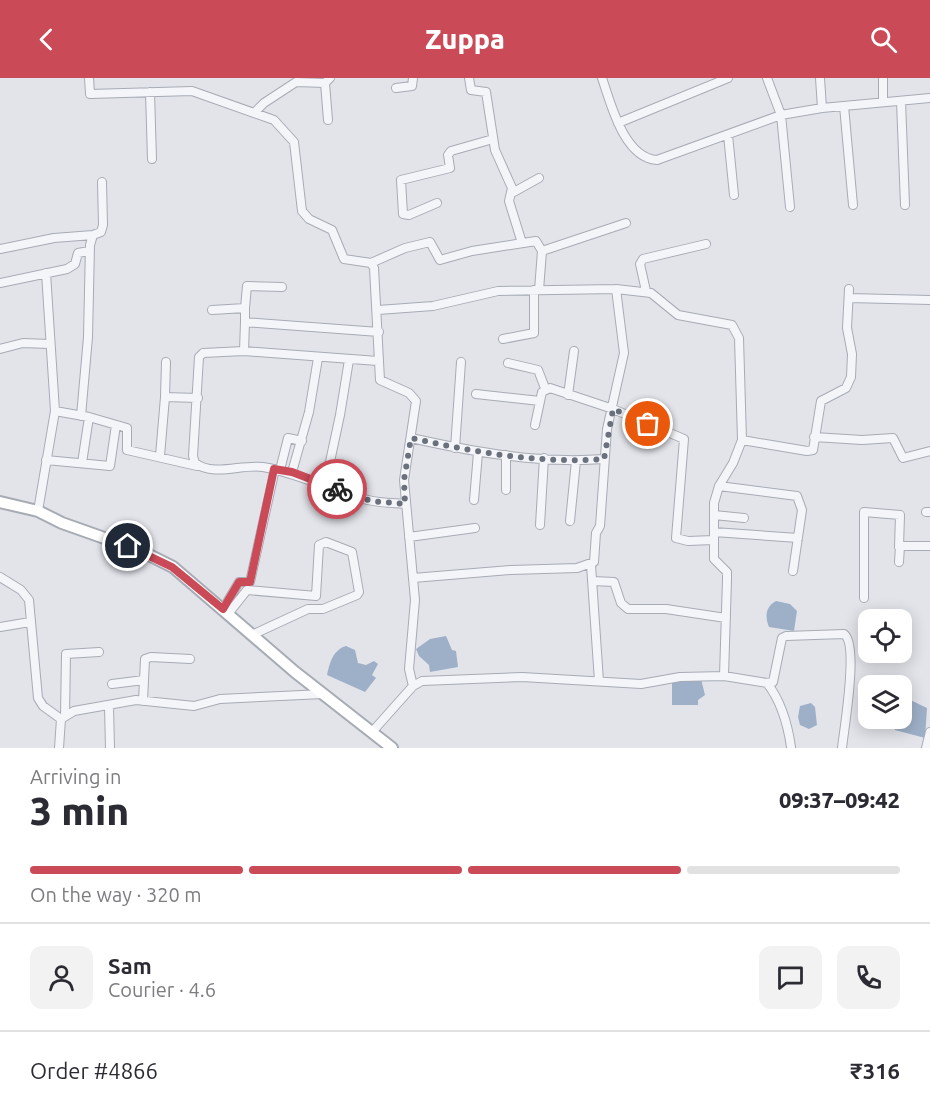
<!DOCTYPE html>
<html lang="en">
<head>
<meta charset="utf-8">
<style>
  body { margin:0; font-family:Ubuntu,sans-serif; background:#f2f2f3; color:#2b2b33; height:100vh; display:flex; flex-direction:column; font-size:22px; white-space:nowrap }
  * { box-sizing:border-box; margin:0 }
  p { font-size:20px; color:#7c7c81 }
  .icon { flex:none; width:33px; height:33px; fill:none; stroke:currentColor; stroke-width:2; stroke-linecap:round; stroke-linejoin:round }
  .map { position:relative; height:670px; overflow:hidden }
  .side { display:flex; flex-direction:column; background:#fff; flex:1 }
  .side>* { flex:none }
  .controls { position:absolute; left:858px; top:531px; display:grid; gap:12px }
  .controls a { display:grid; place-items:center; width:54px; height:54px; border-radius:12px; background:#fff; box-shadow:0 3px 15px #0003; font-size:30px }
  .pin { position:absolute; display:grid; place-items:center; width:51px; height:51px; color:#fff; margin:-26px; border:3px solid #fff; border-radius:50%; box-shadow:0 2px 6px #0007 }
  .courier { position:absolute; display:grid; place-items:center; width:60px; height:60px; margin:-30px; border:4px solid #ca4b57; border-radius:50%; background:#fff; color:#222; box-shadow:0 2px 8px #0007 }
  .headline em { font-style:normal; font-weight:800 }
  .headline div { display:flex; flex-direction:column-reverse }
  .headline { display:flex; align-items:center; justify-content:space-between; height:102px; padding:0 30px }
  h1 { font-size:39px; font-weight:800; line-height:45px }
  .bar { display:grid; grid-template-columns:repeat(4,1fr); gap:9px 6px; align-content:center; height:72px; padding:0 30px }
  .bar i { height:8px; border-radius:4px; background:#e1e1e2 }
  .bar .active { background:#ca4b57 }
  .bar p { grid-column:span 4 }
  .line { display:flex; align-items:center; gap:15px; padding:0 30px; border-top:2px solid #e1e1e2 }
  .line div { flex:1 }
  .round { display:grid; place-items:center; flex:none; width:63px; height:63px; border-radius:12px; background:#f2f2f3 }
  header { display:flex; justify-content:space-between; align-items:center; height:78px; padding:0 30px; background:#ca4b57; color:#fff; font-size:27px; font-weight:800 }
  .map>svg:first-child { display:block }
  .water { fill:#9eb0c8 }
  .lines { fill:none; stroke-linecap:round; stroke-linejoin:round }
  .minor-casing { stroke:#a7abb4; stroke-width:10 }
  .secondary-casing { stroke:#a7abb4; stroke-width:14 }
  .minor { stroke:#f4f5f8; stroke-width:8 }
  .secondary { stroke:#fff; stroke-width:10 }
  .done { stroke:#6a707c; stroke-width:6; stroke-dasharray:0 10.8 }
  .route { stroke:#ca4b57; stroke-width:8 }
</style>
</head>
<body>
<header><svg class="icon" aria-label="back" viewBox="0 0 24 24"><path d="M15 5l-7 7 7 7"/></svg>Zuppa<svg class="icon" aria-label="search" viewBox="0 0 24 24"><circle cx="10" cy="10" r="6"/><path d="M15 15l6 6"/></svg></header>
<div class="map">
<svg width="930" height="670" viewBox="0 0 930 670">
  <rect width="100%" height="100%" fill="#e2e4ea"/>
  <path class="water" d="M776,523L790,526L797,533L794,553L769,549C765,539 765,529 776,523Z
    M446,558L452,572L456,573L458,589L430,594L429,587L419,578L416,571L430,561Z
    M346,568L355,572L358,585L366,587L374,583L378,586L372,597L376,600L365,614L327,597C330,584 333,572 346,568Z
    M672,601H701L705,617L698,622V627H672Z
    M902,618L927,630L925,660L895,652L894,641L902,640Z
    M811,625L815,629L817,647L809,651L800,647L798,639L800,628Z"/>
  <g class="lines">
    <g class="minor-casing">
      <path id="minor" d="M89,0L90,16L192,13L274,42L294,64L302,133L309,141L332,152L344,181L371,185L374,190L380,302L409,315L416,323L404,402L415,522L409,591L413,608
        M469,0L471,12L486,14L495,72L512,110L509,123L522,165
        M602,0C611,26 624,80 657,82L781,37L822,30L930,20
        M767,0L781,37L790,129
        M820,0L822,30
        M883,0V24
        M325,5L328,42
        M396,10L412,8L413,0
        M150,14L152,81
        M901,23L905,127
        M844,28L853,127
        M255,34L264,25L296,4L325,5L330,0
        M618,45L728,0
        M728,57L734,117
        M512,115L539,100
        M437,125L409,137L403,136L401,102L450,90L448,77L451,73L493,61
        M0,171L54,160L93,157
        M542,173L626,145
        M371,185L405,170L430,164L440,182L472,173L536,163L542,173L539,212
        M0,205L67,191L75,186L78,175L89,173
        M646,213L640,186L643,181L706,166
        M849,220L930,222
        M245,230L247,208L282,209
        M212,232L245,230V244
        M378,232L433,228L498,213L616,211L651,215L678,237L732,247L739,260L742,362L733,385L719,408L714,425V481L727,494V501L724,598
        M503,261L534,255V212
        M0,271L23,265L49,266
        M244,273L245,244L379,254
        M378,283L244,273L203,275L199,279L193,378L195,385C214,399 241,386 263,389C300,395 332,414 368,422C380,425 393,425 405,426
        M166,284L165,319L198,320
        M508,285L538,292L545,310
        M476,316L540,323
        M568,317L574,273
        M55,333L89,339L82,385
        M81,338L88,259L90,167L93,157L101,154L103,147L102,104
        M89,339L127,350V372L197,388
        M535,347L542,314L550,310L613,331L684,361L676,460L688,463L714,462
        M814,359L862,362L893,360L903,380L930,373
        M411,360C474,374 539,386 604,381
        M742,362L807,373L813,372L821,323L846,310L851,299L852,276L847,250L849,211
        M455,370L461,284
        M160,378L165,319
        M46,382L110,388L116,347
        M280,392L288,360L302,363
        M292,394L309,334L318,280
        M325,407L340,337L349,282
        M719,408L797,418L802,432L793,493
        M506,412V377
        M474,422L478,375
        M38,433L55,333L46,195
        M926,434H930
        M714,437L744,440
        M570,443L576,383
        M540,447L544,380
        M714,454L798,460
        M409,459L475,450
        M899,484L900,468H930
        M591,487L599,603
        M0,499L21,512L29,522L38,620L43,628L61,641
        M413,500L511,492L577,490L594,484L596,455L600,448L607,351L624,275L616,211
        M593,503L614,504L621,525L628,531H666L726,540
        M864,520V434L900,437L899,469
        M223,531L239,504H250L275,391
        M228,536L247,512L316,518L319,467L326,464L352,474L359,514L357,517L323,531H308L254,556
        M0,549L30,544
        M767,605C781,623 788,648 791,669
        M112,606L144,602
        M143,623L145,581L151,579L190,581
        M109,628L110,670
        M65,638L66,576L99,574
        M372,654L413,608L422,603L522,599L641,606L680,599L724,598L767,605L773,604L782,560L786,558L844,556C859,566 844,651 842,670
        M59,670L61,641L74,633L136,622L194,628L220,621L323,616
        M926,670L930,654"/>
    </g>
    <g class="secondary-casing">
      <path id="secondary" d="M0,424L38,433L62,445L141,473L173,489L295,594L392,670"/>
    </g>
    <use href="#minor" class="minor"/>
    <use href="#secondary" class="secondary"/>
  </g>
  <g class="lines">
    <path class="done" d="M337,411L371,423L405,426L404,402L411,360C474,374 539,386 604,381L613,331L648,346"/>
    <path class="route" d="M128,468L172,489L223,531L239,504H250L274,391L292,394L337,411"/>
  </g>
</svg>
<div class="controls">
<a><svg class="icon" aria-label="locate" viewBox="0 0 24 24"><circle cx="12" cy="12" r="6"/><path d="M12 2v4M12 18v4M2 12h4M18 12h4"/></svg></a>
<a><svg class="icon" aria-label="layers" viewBox="0 0 24 24"><path d="M12 4l9 5-9 5-9-5zM3 14l9 5 9-5"/></svg></a>
</div>
<div class="pin" style="left:648px;top:346px;background:#ea580c"><svg class="icon" aria-label="bag" viewBox="0 0 24 24"><path d="M5 8h14l-1 12H6zM9 8a3 3 0 0 1 6 0"/></svg></div>
<div class="pin" style="left:128px;top:468px;background:#1f2937"><svg class="icon" aria-label="home" viewBox="0 0 24 24"><path d="M3 11l9-7 9 7M6 9v11h12V9"/></svg></div>
<div class="courier" style="left:337px;top:411px"><svg class="icon" aria-label="bike" viewBox="0 0 24 24"><circle cx="6" cy="16" r="4"/><circle cx="18" cy="16" r="4"/><path d="M6 16l4-8h5l3 8M10 8l3 8H6M13 5h3"/></svg></div>
</div>
<section class="side">
<div class="headline"><div><h1>3 min</h1><p>Arriving in</p></div><em>09:37–09:42</em></div>
<div class="bar"><i class="active"></i><i class="active"></i><i class="active"></i><i></i><p>On the way · 320 m</p></div>
<div class="line" style="height:108px"><a class="round"><svg class="icon" aria-label="person" viewBox="0 0 24 24"><circle cx="12" cy="8" r="4"/><path d="M4 21q1-7 8-7t8 7"/></svg></a><div><b>Sam</b><p>Courier · 4.6</p></div><a class="round"><svg class="icon" aria-label="chat" viewBox="0 0 24 24"><path d="M4 5h16v11H9l-5 4z"/></svg></a><a class="round"><svg class="icon" aria-label="phone" viewBox="0 0 24 24"><path d="M5 4h4l2 5-3 2q2 4 5 5l2-3 5 2v4C11 20 4 13 5 4z"/></svg></a></div>
<div class="line" style="height:78px"><div>Order #4866</div><b>₹316</b></div>
</section>
</body>
</html>
